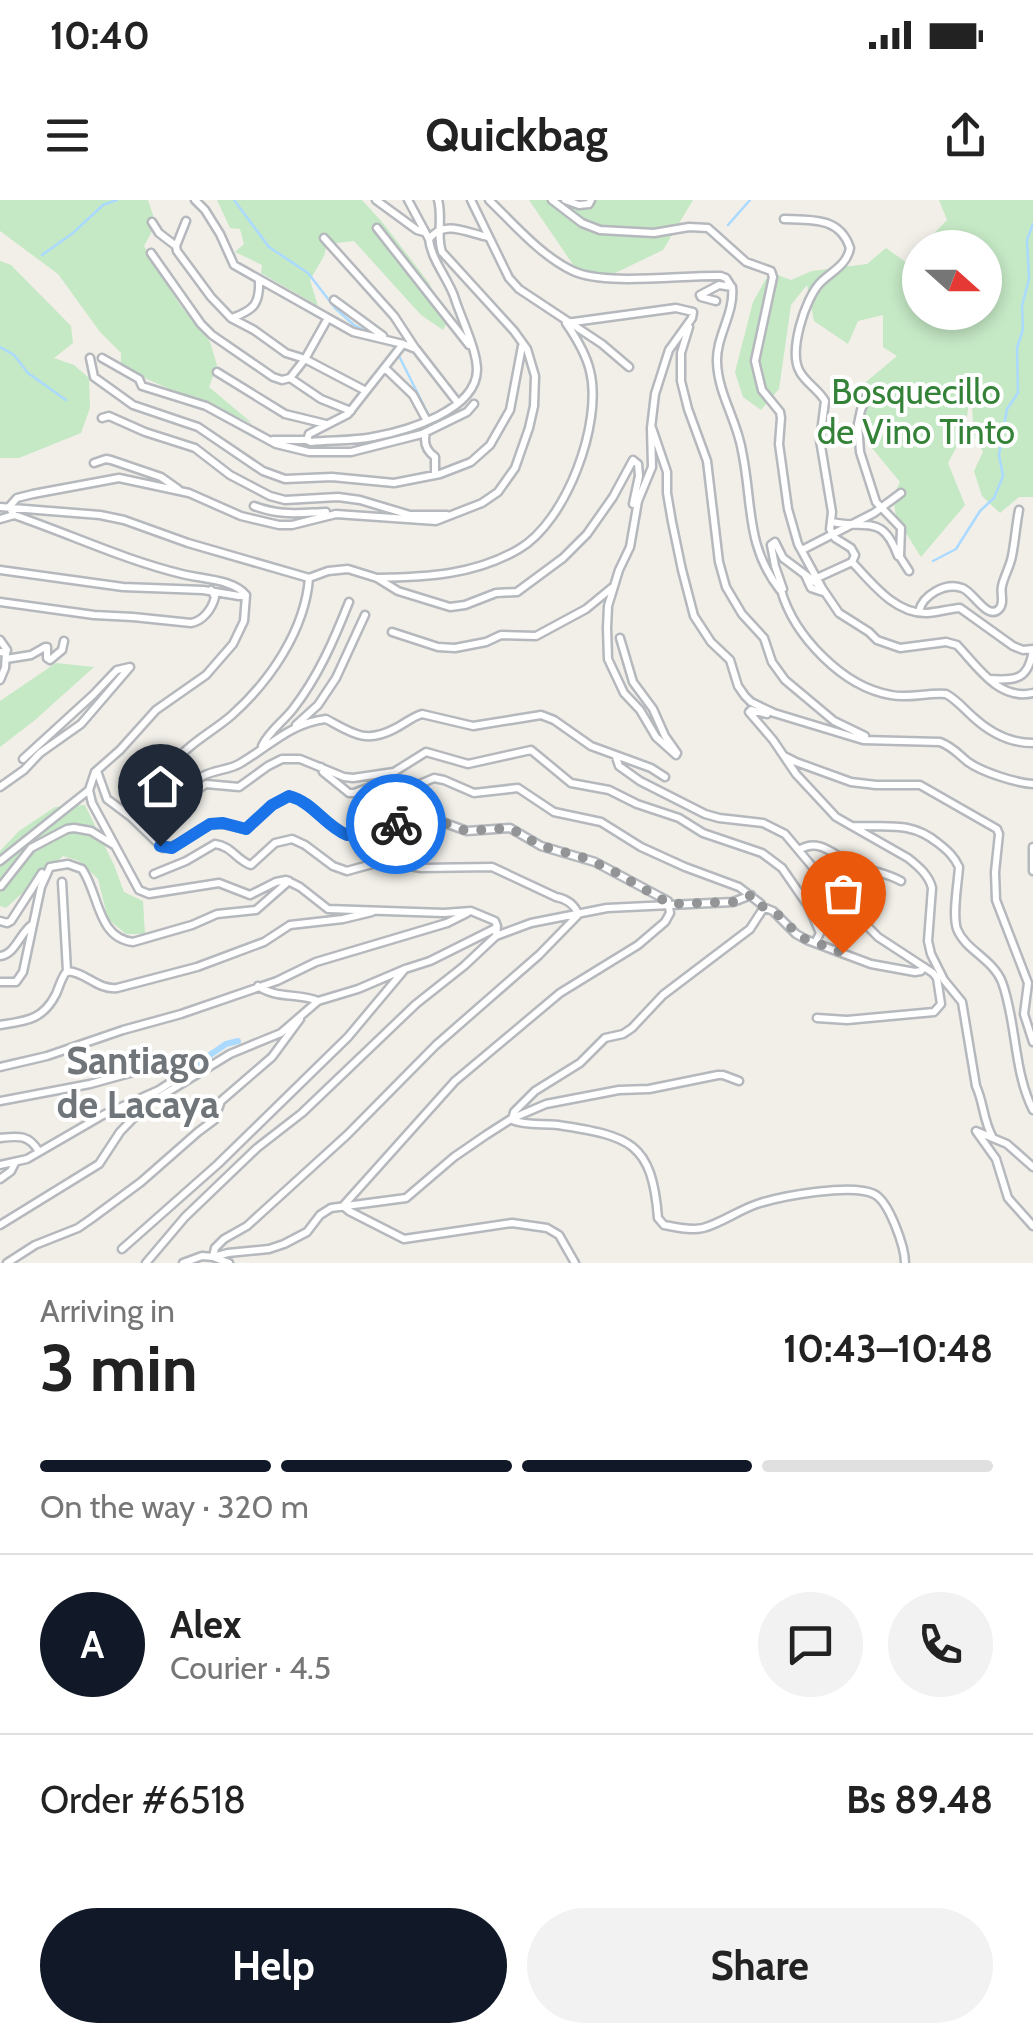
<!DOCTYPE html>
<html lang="en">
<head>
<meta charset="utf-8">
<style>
  body { margin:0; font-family:Cabin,sans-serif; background:#f2f2f2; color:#222; height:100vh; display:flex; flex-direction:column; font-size:38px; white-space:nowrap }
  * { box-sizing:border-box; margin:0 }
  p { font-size:32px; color:#767676 }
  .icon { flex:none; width:55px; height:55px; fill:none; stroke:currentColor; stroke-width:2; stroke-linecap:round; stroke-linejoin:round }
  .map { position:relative; height:1063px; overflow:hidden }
  .panel { display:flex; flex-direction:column; background:#fff; flex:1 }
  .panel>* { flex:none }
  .needle { width:65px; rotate:111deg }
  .buttons { position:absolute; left:902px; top:30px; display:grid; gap:20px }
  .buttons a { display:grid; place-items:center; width:100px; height:100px; border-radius:50%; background:#fff; box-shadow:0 5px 15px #0003; font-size:50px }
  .pin { position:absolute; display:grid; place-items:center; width:85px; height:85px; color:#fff; margin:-102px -42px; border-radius:50% 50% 50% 0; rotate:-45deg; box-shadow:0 0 10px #0007 }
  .pin .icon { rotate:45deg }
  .courier { position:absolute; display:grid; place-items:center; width:100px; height:100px; margin:-50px; border:8px solid #1a73e8; border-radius:50%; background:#fff; color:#222; box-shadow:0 2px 12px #0007 }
  .overview em { font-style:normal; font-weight:800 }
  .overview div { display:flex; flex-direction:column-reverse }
  .overview { display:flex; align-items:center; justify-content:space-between; height:170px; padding:0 40px }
  h1 { font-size:65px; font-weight:800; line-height:75px }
  .bar { display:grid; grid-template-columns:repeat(4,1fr); gap:15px 10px; align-content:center; height:120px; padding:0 40px }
  .bar i { height:12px; border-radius:8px; background:#e0e0e0 }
  .bar .on { background:#111827 }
  .bar p { grid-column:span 4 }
  .line { display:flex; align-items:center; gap:25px; padding:0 40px; border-top:2px solid #e0e0e0 }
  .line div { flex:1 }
  .round { display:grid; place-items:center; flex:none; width:105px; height:105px; border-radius:52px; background:#f2f2f2 }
  .action { display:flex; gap:20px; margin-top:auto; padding:20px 40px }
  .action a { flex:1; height:115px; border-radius:60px; background:#111827; color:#fff; font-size:40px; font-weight:800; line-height:115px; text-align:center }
  .action a+a { background:#f2f2f2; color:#222 }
  .status { display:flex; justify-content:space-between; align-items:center; height:70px; padding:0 50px; background:#fff; direction:ltr }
  .status svg { height:28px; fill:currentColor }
  header { display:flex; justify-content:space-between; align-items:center; height:130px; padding:0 40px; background:#fff; font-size:45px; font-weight:800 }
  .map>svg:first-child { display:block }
  .green { fill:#c5e8c5 }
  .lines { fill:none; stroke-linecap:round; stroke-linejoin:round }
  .stream { stroke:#aadaff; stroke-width:2.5 }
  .canal { stroke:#aadaff; stroke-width:6 }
  .street-casing { stroke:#b5b8bc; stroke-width:11 }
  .street { stroke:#fff; stroke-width:6 }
  .done { stroke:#929495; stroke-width:10; stroke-dasharray:0 18 }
  .route { stroke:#1a73e8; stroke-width:12 }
  .labels { text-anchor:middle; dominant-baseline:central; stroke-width:8; stroke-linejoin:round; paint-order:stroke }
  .park-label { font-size:35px; fill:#348238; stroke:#fff }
  .neighbourhood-label { font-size:38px; font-weight:bold; fill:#70757a; stroke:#fff }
</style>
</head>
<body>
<div class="status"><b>10:40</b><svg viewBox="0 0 49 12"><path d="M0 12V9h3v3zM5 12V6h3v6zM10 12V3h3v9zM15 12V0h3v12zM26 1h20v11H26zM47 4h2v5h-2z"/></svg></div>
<header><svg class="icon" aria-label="menu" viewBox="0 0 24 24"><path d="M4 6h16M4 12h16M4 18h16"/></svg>Quickbag<svg class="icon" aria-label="share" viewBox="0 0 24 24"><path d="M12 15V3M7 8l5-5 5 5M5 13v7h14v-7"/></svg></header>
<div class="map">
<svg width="1033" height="1063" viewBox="0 0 1033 1063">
  <rect width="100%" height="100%" fill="#f1efe8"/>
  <path class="green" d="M0,0H148L156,24L144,46L180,105L210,142L217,165L209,187L253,224C209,203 163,189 121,166V153L100,132L58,74L0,31Z
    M217,0H362L383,23L429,83L448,121L443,130L421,115L354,41L327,44L324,56L310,80L318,106L261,73L262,65L235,52L244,44L240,29L230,28Z
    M529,0H693L663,50L611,75L576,69Z
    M939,0H1033V297H1019L1000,313L982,296L974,271L983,252L974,236L971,192L964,233L948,263L965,305L921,357L896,317L893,296L900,282L853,225L866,208L859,188L897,156L883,147V115L858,121L848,144L814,121L807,85L791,105L779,189L761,210L743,197L735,172L753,102L770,72L791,80L812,71L867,64L886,48L907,63L920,49V112H985V48L921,47L947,20Z
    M0,61L11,65L71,126L73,143L54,158L74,165L89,178L90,208L81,233L19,258H0Z
    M56,463L94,467L35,520L0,547V501Z
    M85,605L114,665L124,692L143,701L145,734H126L108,719L98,679L79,661L63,656L6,708L0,706V651L19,631L55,607Z"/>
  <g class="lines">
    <path class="stream" d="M234,0L269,47L308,73L335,108L354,125L362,129
      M728,25L750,0
      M42,55L73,33L103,5L117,0
      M0,147L14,155L28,173L66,200
      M399,156L429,216
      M933,361L956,349L980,311L994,298L1003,276L999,255L1007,209L1018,193L1017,148L1023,129L1022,106L1029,79L1027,40L1033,24"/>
    <path class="canal" d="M188,870L226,844L238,841"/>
    <g class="street-casing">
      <path id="street" d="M195,0L205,10L220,34L234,65L353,132L403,144L416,149L458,203
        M376,0L417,30L424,32
        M408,0L429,39
        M438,0C443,18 436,35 442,52L514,131L527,149L535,176L534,206L529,228L515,268L498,292L482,303L436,321L336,314L292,325H279L241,316L189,293L119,278L33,294L17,298L9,307L14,315C70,334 124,360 182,374C201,379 233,379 246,395L244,421L233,444L206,475L156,510L120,550L95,572L89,590L92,603L139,690L149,694L219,683L250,695L276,682L286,680L300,687L328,709L444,713L471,711L495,721L497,726L496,736
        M471,0L509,78L519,89L602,144L629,167
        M489,0C514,24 541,56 573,71C606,86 681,75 721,76L726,78L731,86
        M552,0L582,23L600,30L654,33L689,27L708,28L746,62L771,71L773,77L755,161L762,190L780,212L781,218L779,244L788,309L798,344L822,388L839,413L869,432L877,440L900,448L946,442L957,445C978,467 999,501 1033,493
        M565,0L579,5L589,4L591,0
        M784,19C812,20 840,17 850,48C847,65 832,71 820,83C805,99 788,152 800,172C806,183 819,190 825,201L820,240L832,312L830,329L835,338L851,348L855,355L852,362L817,378
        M186,21L176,46L177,51L211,97L231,118L254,130L286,153L305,159L366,191
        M152,22L159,33L176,46
        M377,28L469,145
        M324,38L394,116L415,148
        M151,53L201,124L212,135L273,177L282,180L290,178L321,199L351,211
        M334,100L383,136
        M716,101L701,97L700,95L719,85L732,87C735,113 716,136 717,162C718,194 737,220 742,251C753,303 745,345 780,390L783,389L775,366L771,345L775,342L783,358L819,385
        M232,118C254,110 260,104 259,80
        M689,127L681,153V181L688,209L707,261L719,362L726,387L742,414L764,438L772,462L785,480L834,521L865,536
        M403,144L348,214L309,234L307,240L311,242C332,240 353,241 373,237C406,231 476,211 477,170C477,149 460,116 454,96C447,77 431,59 429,39C445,19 467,33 488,37
        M90,158L94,177L133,205L198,227L263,271L285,279L332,277L394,283L440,274L471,262L490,245L510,210L522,146
        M102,158L139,179L142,186L206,206L276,244L309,252H351L422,234L467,212L474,204
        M385,168L413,195L427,221
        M217,172L285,214L326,224
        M290,178L305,159L328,118
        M868,194L861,210L858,224L860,252L876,302L901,328L900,357L909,371
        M102,218L109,216L145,232L195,248L230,275L270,296L285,300L338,297L360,300L410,315H447
        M652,228L667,272V293L672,322L682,370L694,416L711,442L730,460L738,486L745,496L751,502L774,513L863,540L940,542C953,547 958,554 968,562C982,572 1016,583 1033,584
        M426,233C423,244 427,251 435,257V275
        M273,240H307
        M94,263L106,259L111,260L161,277L178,289
        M254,306C281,316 298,313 326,312
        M0,307L100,315L124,320L188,343L309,378L328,371L348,369L377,378L398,391L450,407L465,405L496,393L517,392L563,358L587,334L613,297L633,260L638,264L639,276L633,304
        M0,319L14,315
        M832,322C868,330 882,313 898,356
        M802,350L874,313L901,293
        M852,362C872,383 895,414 927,413C938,412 949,409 960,408L1013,446L1023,450L1033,449
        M0,370L123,387L203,390L239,396L246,395
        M805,375L811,388L823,392
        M309,378C305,430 270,481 232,515C215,530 193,541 178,558C171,566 153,590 172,596C183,599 194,580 203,576C214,570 228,570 239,564C269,547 290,523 326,519C352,533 365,544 394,529C404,524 412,517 422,514L473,526L541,515L554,520L591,546L651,568L665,577
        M377,378C427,377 475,375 519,349C566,322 603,223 590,171C586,154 575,136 566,123L676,108L693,112L692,118L669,150L655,194L651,228L652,267L638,301L630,347L619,370L608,406L607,428L608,459L624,493L640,510L656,537L676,555L677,553L665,536L653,509L633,482L620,438
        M781,390C794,436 843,487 891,495C909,499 928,492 946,494C957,500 963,508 972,516C989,532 1010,543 1033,543
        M0,402L94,415L133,417L191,423C203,421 212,409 215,397L211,390
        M919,411C923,395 945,382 962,388C973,391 987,421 999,409C1005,403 1000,393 1002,386C1004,376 1010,367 1012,356C1015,341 1016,325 1019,310
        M392,432L438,447L455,448L486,442L501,435L536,436L586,409L614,386
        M0,440L7,450L6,453L0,452
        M6,459L31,455L45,447H47V458L50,460L62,450L64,441
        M990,479C1017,481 1029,479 1033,449
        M0,480L5,468L6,453
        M767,514L751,510L749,512L773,540L796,574L836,617L908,658C918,666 929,675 932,688L928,741L931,754L944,780L962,802L976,886C984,903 983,921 993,938
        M296,525L318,505L336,478L365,415
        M262,546C269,531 283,522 293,509C318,477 334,440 349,402
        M784,556L796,562L851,582L876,585H920L997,629L999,634L995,672L996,700L1028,783L1024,814L1033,842
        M616,557L619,566L640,581L705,614L719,618L763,623L785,634L832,690L878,737L933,773L937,778L941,804L934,812L847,820L817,818
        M321,567L323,572L349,593H354L378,584L408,589L434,578L444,580L474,593L518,588L554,612L601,622L641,647L685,667L739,687L761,704L763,709L750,729L663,795L632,828L623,834L605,838L580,863L535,891L514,912L512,920C526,926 543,923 558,925C630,936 652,942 658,1018L664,1025C676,1027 691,1031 703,1028C722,1023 740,1009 760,1003C783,996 852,983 874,994C889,1001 905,1047 905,1063
        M97,571L107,599L131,617L163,648C183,648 195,627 214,624C225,622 236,628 246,629L272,605L289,596C313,602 325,626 347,635L374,624L389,623L416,628L434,619L467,631L510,628L541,646L595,662L668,701L670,713L665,722L638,745L560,793L455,881L343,1006L349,1011L404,1039L512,1023L547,1028L559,1035L575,1063
        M0,587L24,570L40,553L81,524L130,467L117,470L113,474L93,495L23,559
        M168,595L171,601L177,603L206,584L239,587L268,566L282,559H300L344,577L353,578L394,572L426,552L468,564L531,550L571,583L609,590L637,604L679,618L703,633L762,653L782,668L809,707L820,733L815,743
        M852,626C885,628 910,620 938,643C947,650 954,656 959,667C958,683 952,715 957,729C965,750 993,759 1002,782C1017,823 1013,870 1033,910
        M1033,647V671
        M799,650C820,637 834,656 853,664C869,671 885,672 901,681
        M0,661L89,590
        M154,674L186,661L215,644C232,646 237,661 251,665L275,643L292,639L305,645L333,666L347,671L383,661L421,668L492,667L556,697C566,699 574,703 578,714
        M62,682L67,771
        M1,686L31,648L67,629L74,628L91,631L114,645
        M763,707L773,711L796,734L807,740L871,764L915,772L921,771L924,767
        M0,721L7,723L11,721L42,673
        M0,756C16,754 20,732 33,724
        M0,782H16L23,772L41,687L50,667L68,664L82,669C99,693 97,738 133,742L192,725L217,714L256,710L289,681
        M258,786C276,799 299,793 318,801
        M0,825C26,821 43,820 56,794C60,785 61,778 67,771C86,772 97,790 117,788L197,767L264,742L290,725L343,719L372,712
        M0,867L47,856L123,830L181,814L277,781L316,762L447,723L467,713
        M0,901L90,884L137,871L174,867L178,871L173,881L159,890L103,915L27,959L0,965
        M0,938C18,936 29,934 39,952
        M1033,967L1007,944L976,931L996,959L1008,998L1033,1026
        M0,979L11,971L15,963
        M0,1025L99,964L120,932L145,906L230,854L281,833L318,801L358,789L405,769L430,761L496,728
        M122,1049L218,964L348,837L405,769
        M7,1063L35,1045L78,1028L91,1019L141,982L198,932L214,920L221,901L272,857L300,819
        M146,1063L185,1017L257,948L302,913L416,804L464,766L496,736L531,723L607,708L733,702L751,695
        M183,1063L202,1056L213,1057L228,1053L269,1049L284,1044L307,1032L320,1015L331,1008L406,998L454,957L486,935L511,919L546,904L619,890L649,889L718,875H723L739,881
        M229,1063L213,1057L215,1048L224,1039L247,1026L347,935L436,845L539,755L578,715"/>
    </g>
    <use href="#street" class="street"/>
  </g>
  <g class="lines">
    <path class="done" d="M396,624L416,628L434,619L466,631L510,628L541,646L579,656L608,668L670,704L733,702L752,695L763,707L780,716L800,737L843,753"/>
    <path class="route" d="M160,646L172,648L210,624L223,623L246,629L272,605L289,596C313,602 325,626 347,635L370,624H396"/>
  </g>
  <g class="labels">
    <g class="park-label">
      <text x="916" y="191">Bosquecillo<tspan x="916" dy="40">de Vino Tinto</tspan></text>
    </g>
    <g class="neighbourhood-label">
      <text x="138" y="860">Santiago<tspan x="138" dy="44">de Lacaya</tspan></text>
    </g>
  </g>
</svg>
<div class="buttons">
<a><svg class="needle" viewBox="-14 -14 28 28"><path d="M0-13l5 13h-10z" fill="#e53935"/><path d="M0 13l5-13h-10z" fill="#767676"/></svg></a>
</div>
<div class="pin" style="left:843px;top:753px;background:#ea580c"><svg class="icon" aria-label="bag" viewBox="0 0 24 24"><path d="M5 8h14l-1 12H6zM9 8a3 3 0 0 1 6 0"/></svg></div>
<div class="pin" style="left:160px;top:646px;background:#1f2937"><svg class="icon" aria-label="home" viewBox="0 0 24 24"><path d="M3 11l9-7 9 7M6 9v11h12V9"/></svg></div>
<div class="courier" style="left:396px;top:624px"><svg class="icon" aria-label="bike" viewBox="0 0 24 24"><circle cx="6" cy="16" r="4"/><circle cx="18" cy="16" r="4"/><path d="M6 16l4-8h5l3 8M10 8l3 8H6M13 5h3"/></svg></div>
</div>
<section class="panel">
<div class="overview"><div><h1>3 min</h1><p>Arriving in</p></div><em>10:43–10:48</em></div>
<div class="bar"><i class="on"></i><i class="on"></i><i class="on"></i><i></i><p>On the way · 320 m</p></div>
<div class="line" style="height:180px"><b class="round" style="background:#111827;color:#fff">A</b><div><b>Alex</b><p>Courier · 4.5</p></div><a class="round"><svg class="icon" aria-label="chat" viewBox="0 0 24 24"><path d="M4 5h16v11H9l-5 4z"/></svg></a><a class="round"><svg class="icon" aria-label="phone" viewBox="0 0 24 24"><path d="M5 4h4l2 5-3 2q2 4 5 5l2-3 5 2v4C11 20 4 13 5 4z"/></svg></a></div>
<div class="line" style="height:130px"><div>Order #6518</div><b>Bs 89.48</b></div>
<div class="action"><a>Help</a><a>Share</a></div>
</section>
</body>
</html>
